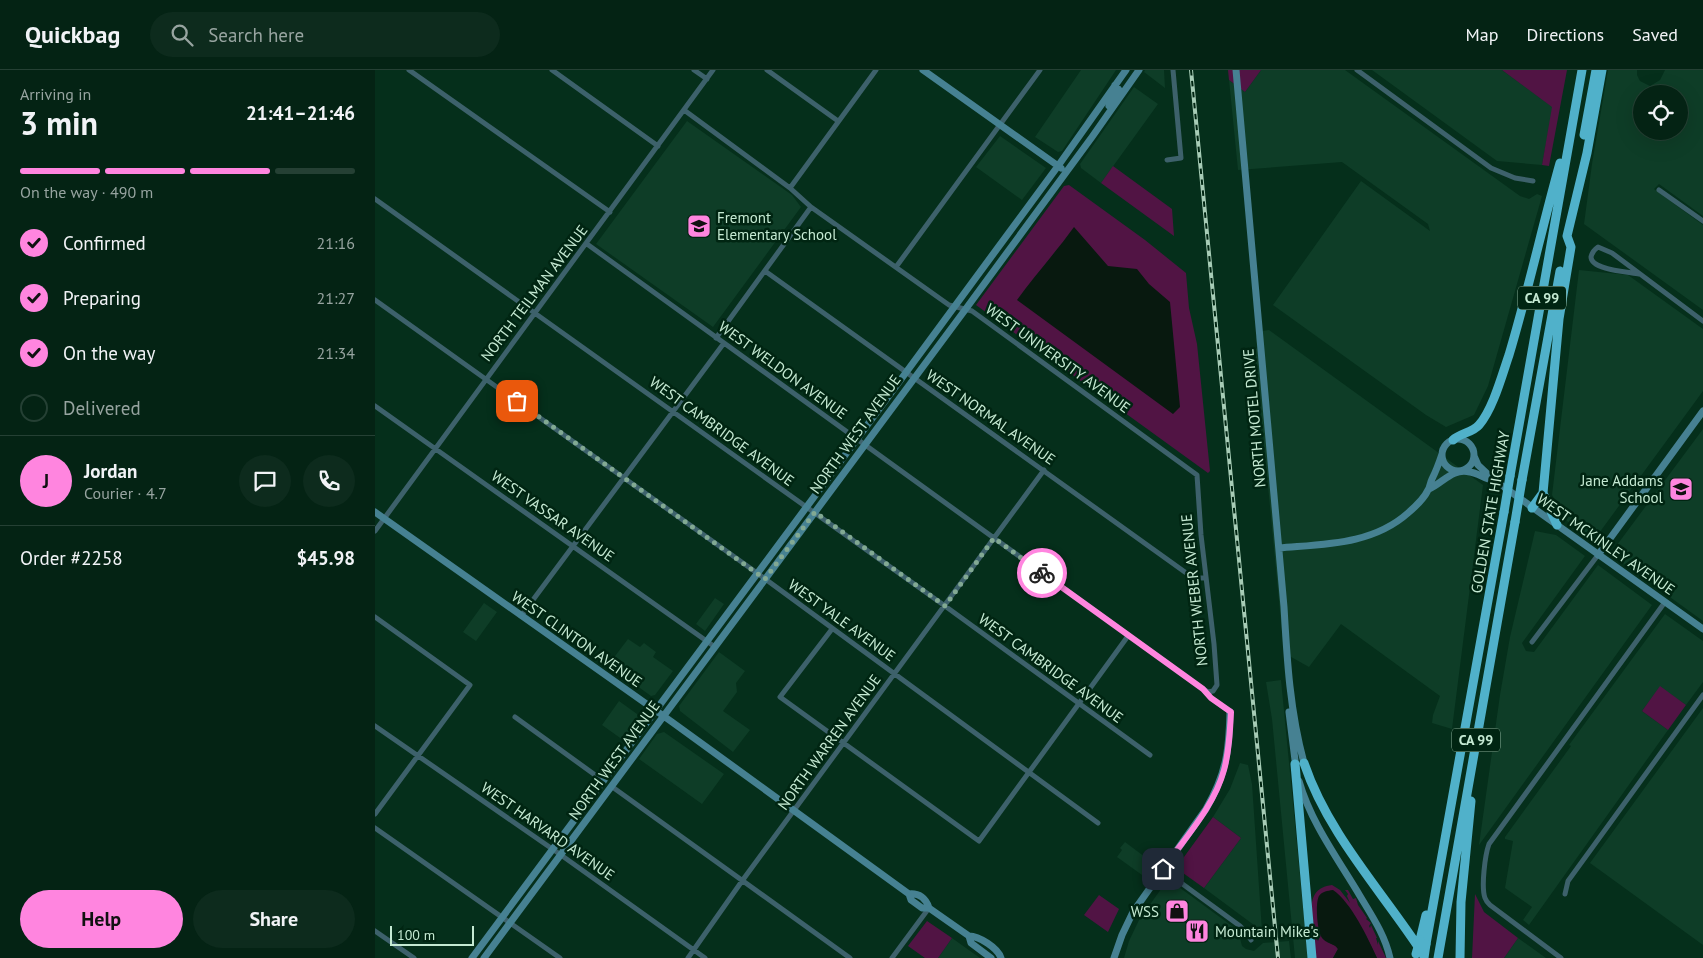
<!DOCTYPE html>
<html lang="en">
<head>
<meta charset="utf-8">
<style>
  body { margin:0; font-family:"PT Sans",sans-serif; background:#0d2b1d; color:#f1f3f6; height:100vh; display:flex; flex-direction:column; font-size:19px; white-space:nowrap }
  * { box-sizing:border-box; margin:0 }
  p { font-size:16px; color:#97a4a0 }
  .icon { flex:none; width:28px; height:28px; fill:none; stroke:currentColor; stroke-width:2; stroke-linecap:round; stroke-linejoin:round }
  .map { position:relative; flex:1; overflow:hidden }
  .side { display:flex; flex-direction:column; background:#042314; width:375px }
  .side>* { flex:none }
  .buttons { position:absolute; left:1258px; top:15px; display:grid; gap:10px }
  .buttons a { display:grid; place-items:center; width:55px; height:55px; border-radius:50%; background:#042314; box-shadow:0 5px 20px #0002,0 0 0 1px #254034; font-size:25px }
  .scale { position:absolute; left:15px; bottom:12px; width:84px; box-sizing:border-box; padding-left:5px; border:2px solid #c5ead3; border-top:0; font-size:14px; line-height:18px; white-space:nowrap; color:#c5ead3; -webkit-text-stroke:4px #002512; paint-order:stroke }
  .pin { position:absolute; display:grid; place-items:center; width:42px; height:42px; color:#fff; margin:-21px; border-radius:10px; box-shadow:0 2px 8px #0006 }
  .courier { position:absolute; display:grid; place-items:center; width:50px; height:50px; margin:-25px; border:4px solid #ff85df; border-radius:50%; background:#fff; color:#222; box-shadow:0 1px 6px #0007 }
  .summary em { font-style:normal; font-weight:800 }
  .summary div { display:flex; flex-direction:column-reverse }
  .summary { display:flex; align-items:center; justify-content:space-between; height:85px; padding:0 20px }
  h1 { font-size:32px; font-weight:800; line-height:38px }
  .bar { display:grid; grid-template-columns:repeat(4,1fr); gap:8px 5px; align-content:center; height:60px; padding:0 20px }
  .bar i { height:6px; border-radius:4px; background:#254034 }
  .bar .active { background:#ff85df }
  .bar p { grid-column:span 4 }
  .line { display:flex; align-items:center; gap:12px; padding:0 20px; border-top:1px solid #254034 }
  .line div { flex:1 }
  .round { display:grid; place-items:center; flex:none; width:52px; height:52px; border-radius:26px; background:#0d2b1d }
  ol { padding:0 20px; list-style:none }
  li { display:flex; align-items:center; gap:15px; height:55px }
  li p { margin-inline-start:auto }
  li .icon { padding:5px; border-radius:50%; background:#ff85df; color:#111; stroke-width:4 }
  li:last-child { color:#97a4a0 }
  li i { width:28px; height:28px; border:2px solid #254034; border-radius:50% }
  .action { display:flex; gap:10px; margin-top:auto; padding:10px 20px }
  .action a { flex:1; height:58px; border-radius:30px; background:#ff85df; color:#111; font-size:20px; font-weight:800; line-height:58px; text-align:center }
  .action a+a { background:#0d2b1d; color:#f1f3f6 }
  header { display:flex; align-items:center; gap:30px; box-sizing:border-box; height:70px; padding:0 25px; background:#042314; border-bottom:1px solid #254034 }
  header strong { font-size:24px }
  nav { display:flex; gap:28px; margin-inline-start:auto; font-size:18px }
  .search { width:350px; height:45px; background:#0d2b1d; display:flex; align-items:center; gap:12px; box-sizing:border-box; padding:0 18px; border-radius:28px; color:#97a4a0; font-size:19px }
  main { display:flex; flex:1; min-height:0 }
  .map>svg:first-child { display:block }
  .built { fill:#0e3d27; fill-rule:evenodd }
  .green { fill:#511444 }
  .water { fill:#08190f }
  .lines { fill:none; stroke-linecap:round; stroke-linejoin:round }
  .street { stroke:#3d616b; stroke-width:5 }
  .secondary { stroke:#468192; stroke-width:7 }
  .highway { stroke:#50b1ca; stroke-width:9 }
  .rail-casing { stroke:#a7ccb6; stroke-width:4 }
  .rail { stroke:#002512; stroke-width:2; stroke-dasharray:5.5; stroke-linecap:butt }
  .highway-bridge { stroke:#50b1ca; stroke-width:9 }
  .done { stroke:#82a993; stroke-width:5; stroke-dasharray:0 9 }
  .route { stroke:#ff85df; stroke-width:6 }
  .labels { text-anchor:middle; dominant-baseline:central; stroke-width:5; stroke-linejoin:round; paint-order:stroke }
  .shield { fill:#002512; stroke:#8aaf99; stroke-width:1 }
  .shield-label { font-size:14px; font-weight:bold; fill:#c5ead3 }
  .poi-label { font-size:15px; fill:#c5ead3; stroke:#002512; text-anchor:start }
  .street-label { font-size:15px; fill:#c5ead3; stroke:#002512 }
</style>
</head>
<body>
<header>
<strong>Quickbag</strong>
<div class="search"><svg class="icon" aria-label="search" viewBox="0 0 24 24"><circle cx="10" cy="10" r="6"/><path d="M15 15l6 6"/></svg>Search here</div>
<nav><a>Map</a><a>Directions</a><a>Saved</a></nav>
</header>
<main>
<section class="side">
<div class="summary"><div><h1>3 min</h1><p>Arriving in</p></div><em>21:41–21:46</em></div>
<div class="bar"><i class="active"></i><i class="active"></i><i class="active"></i><i></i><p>On the way · 490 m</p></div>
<ol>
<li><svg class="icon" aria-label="check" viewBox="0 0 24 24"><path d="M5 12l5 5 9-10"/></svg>Confirmed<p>21:16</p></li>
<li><svg class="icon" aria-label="check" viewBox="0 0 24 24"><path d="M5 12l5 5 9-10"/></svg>Preparing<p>21:27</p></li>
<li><svg class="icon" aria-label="check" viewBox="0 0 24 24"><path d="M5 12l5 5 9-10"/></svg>On the way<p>21:34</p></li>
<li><i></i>Delivered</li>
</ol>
<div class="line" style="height:90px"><b class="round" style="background:#ff85df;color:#111">J</b><div><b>Jordan</b><p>Courier · 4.7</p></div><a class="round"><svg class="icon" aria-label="chat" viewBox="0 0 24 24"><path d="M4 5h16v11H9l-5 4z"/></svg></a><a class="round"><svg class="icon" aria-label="phone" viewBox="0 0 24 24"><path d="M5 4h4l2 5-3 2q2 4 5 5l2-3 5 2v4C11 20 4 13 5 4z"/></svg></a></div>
<div class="line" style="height:65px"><div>Order #2258</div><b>$45.98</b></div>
<div class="action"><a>Help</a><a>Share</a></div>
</section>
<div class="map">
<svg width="1328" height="888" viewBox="0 0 1328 888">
  <rect width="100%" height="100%" fill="#052f1b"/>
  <path class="built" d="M706,0H741L687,81L683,82L660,67Z
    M770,0H789L790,18L769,2Z
    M886,0H970L1145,126L1154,129L1162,124L1167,126L1113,316L1099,345L1071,357L1051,345L898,235L986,111L1055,161L1053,154L967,92L863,100L854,10L870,22Z
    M997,0H1127L1178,37L1167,95L1122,91Z
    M1233,0H1262V5L1265,11L1275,16L1285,10L1290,0H1328V146L1284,114L1279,119L1328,155V240L1209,154L1217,94ZM1266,24H1304V61H1266Z
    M759,17L783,34L726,113L706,98L705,94Z
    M312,51L417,125L426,137L338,257L221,174Z
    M625,66L671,98L647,130L601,97Z
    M1204,200L1253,205L1328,259V321L1219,470L1192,451L1177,425Z
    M894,260L1108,415L1077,659L1057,653L1058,645L1065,626L966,554L934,597L909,583L880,280L882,278L881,267L887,261Z
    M1328,359V551L1241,488L1239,479Z
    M1160,461L1181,465L1210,486L1147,573L1151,581L1159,582L1223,495L1277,535L1104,775L1125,625L1135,567Z
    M340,528L349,534L330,561L321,554Z
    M109,533L122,542L101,571L88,562Z
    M1290,544L1328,571V612L1311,635L1285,617L1267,641L1293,660L1154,855L1148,850L1157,837L1130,818L1138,771L1130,769V767L1196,676L1194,675Z
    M253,569L265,577L269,573L281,582L278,587L298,601L280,625L276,626L258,613L259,611L252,605L234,594Z
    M344,582L370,601L361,613L362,622L348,641L375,660L358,682L305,641L304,636Z
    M906,610L927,827L933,888H920L897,649L891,612Z
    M244,631L262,644L263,650L248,670L227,655Z
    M1328,638V875L1215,793Z
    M289,662L349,704L327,734L264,689L282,664Z
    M865,693L873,695L877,714L887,861L829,818L866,768L838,747L855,719Z
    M750,772L778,793L767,805L742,787L747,780L745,778Z
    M791,812H797L861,859L864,864L867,876L871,879L879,881L888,873L914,871L916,888H749L754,871L764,850Z
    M577,868L605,888H563Z
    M1143,868L1171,888H1129Z"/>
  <path class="green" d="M853,0H886L870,22L854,10Z
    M1127,0H1192L1174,96L1167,95L1177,37Z
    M738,96L797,139L799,166L726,113Z
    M694,115L770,170L811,203L814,238L822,274L835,401L833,403L601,235L689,116Z
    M1285,616L1311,635L1293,660L1267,641Z
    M838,747L866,768L829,818L801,798Z
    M957,815L965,820L975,833L972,826L973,824L970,820H973L978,829L981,828L983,835L992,848L991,849L996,853L994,856L995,858L996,855L1002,868H1001L1003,875V871L1011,888H1002L991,866L952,872L961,876L963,879L958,888H940L939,862L943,871L944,869C936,850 928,818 957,815Z
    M1100,824L1109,842L1143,868L1129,888H1097Z
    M724,825L744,839L733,862L709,845Z
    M552,851L577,868L563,888H550L533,876Z"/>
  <path class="water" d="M699,157L733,196L762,199L774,214L795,232L805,337L798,344L642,230C660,205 681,182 699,157Z
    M958,820C976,832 993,868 1002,888H958L963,879C959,873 952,874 947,868C942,861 940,833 944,826C948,821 952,821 958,820Z"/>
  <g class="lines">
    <path class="street" d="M34,0L235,142
      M177,0L283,76
      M319,0L332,9
      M392,0L463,51
      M982,0L1116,98L1140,108L1158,111
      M309,40L415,118L436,137L574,235L597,241L822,405L826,465L839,574L842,615L838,621L833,622L828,619
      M792,90L806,88L798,0
      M415,118L501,0
      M1284,120L1328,151
      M0,129L570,536L775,685
      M212,174L828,619L836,628L855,642
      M521,197L665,0
      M390,201L814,505L823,508H830
      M1264,204C1254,202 1216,200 1216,187C1217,182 1220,179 1223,177L1237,183L1328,251
      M0,230L382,503L723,753
      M341,268L436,137
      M0,336L340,577
      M0,461L338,0
      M146,546L349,273
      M0,547L95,615L0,744
      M457,559L405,627L604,771L753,566
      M1157,572L1223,485
      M140,647L227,710
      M0,656L186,785L330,888
      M236,716L475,888
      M0,758L185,888
      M787,799L865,856L871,862L876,870
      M1190,824L1193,811L1328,625
      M0,861L39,888
      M313,888L367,811L669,400
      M517,888L554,838
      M1186,888L1115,835C1113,833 1111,831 1110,828C1106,817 1110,785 1114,774L1290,532"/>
    <path class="secondary" d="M548,0L686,98
      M861,0L909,537C912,590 915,642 929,693
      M734,36L744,20L740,15
      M1067 385a16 16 0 1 1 32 0a16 16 0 1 1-32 0Z
      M1099,386L1103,395L1119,410L1328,559
      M1054,419C1069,412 1077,398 1095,402C1103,403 1110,409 1118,410
      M0,442L297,652L534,824C544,823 551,828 554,838
      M904,478C949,474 997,475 1033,443C1040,437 1049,429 1053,420C1055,417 1055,413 1057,409C1061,401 1064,393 1067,384
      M1223,485L1328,341
      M914,642L921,698
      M924,711C936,753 963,789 985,826C997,846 1010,865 1015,888
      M534,824L536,830L547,838H554L594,866C604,866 623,878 626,888
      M594,866L596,873L616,888
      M97,888L482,369L683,96L751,0
      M109,888L590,240L717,67L764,0
      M739,888L747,865L758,842L831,739C851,704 854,682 855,642"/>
    <path class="highway" d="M1209,65L1221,0
      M1078,370C1085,363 1097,363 1104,355C1118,339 1127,305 1134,285C1153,222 1167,157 1185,93
      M1135,406L1207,0
      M1147,410L1185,201
      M1157,438L1168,423
      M1182,455L1168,423L1184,249L1196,177L1192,166L1212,83L1227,0
      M929,693C953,764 1006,820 1046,881
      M920,694L937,888
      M1045,870L1051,845
      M1051,874L1129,442
      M1063,888L1140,452
      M1085,888L1086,832L1096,731"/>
    <g class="rail-casing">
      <path id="rail" d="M816,0L903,888"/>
    </g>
    <use href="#rail" class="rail"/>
    <path class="highway-bridge" d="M1129,442L1135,406
      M1140,452L1147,410
      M1041,884L1045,870
      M1049,888L1051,874"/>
  </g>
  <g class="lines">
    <path class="done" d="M142,331L390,509L440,442L570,536L619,468L667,503"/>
    <path class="route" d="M667,503L828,619L836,628L856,642C855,662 854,682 849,700C839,737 809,769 788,799"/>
  </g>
  <defs>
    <g id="school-square" transform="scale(1.25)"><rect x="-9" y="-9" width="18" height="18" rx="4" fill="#ff85df" stroke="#002512"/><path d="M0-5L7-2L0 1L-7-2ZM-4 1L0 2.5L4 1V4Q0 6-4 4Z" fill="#111"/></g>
    <g id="shop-square" transform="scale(1.25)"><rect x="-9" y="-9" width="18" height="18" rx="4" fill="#ff85df" stroke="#002512"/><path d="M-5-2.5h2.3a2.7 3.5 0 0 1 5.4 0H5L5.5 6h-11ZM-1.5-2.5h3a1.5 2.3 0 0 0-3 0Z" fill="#111"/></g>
    <g id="restaurant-square" transform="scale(1.25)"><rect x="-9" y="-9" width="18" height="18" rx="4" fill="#ff85df" stroke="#002512"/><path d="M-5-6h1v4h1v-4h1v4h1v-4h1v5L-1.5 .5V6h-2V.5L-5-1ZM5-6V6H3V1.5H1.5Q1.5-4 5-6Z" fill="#111"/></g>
  </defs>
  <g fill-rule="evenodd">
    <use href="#school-square" x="324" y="156"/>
    <use href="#school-square" x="1306" y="419"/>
    <use href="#shop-square" x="802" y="841"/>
    <use href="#restaurant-square" x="822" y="861"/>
  </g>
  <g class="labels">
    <g class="shield">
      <rect x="1143" y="216.5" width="48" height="23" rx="4"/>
      <rect x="1077" y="658.5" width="48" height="23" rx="4"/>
    </g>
    <g class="shield-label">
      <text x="1167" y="228">CA 99</text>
      <text x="1101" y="670">CA 99</text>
    </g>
    <g class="poi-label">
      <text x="342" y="147">Fremont<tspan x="342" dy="17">Elementary School</tspan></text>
      <text x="1288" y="410" text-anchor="end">Jane Addams<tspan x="1288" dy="17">School</tspan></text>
      <text x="784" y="841" text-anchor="end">WSS</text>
      <text x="840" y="861">Mountain Mike's</text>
    </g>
    <g class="street-label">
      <text transform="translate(159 223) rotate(-53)">NORTH TEILMAN AVENUE</text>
      <text transform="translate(683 288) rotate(36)">WEST UNIVERSITY AVENUE</text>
      <text transform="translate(408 300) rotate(36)">WEST WELDON AVENUE</text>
      <text transform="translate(616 347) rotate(35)">WEST NORMAL AVENUE</text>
      <text transform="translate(879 348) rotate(-95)">NORTH MOTEL DRIVE</text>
      <text transform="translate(347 361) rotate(36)">WEST CAMBRIDGE AVENUE</text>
      <text transform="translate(480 364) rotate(-54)">NORTH WEST AVENUE</text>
      <text transform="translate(1115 442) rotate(-80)">GOLDEN STATE HIGHWAY</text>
      <text transform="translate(178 446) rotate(35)">WEST VASSAR AVENUE</text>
      <text transform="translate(1231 474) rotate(35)">WEST MCKINLEY AVENUE</text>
      <text transform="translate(819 520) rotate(-96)">NORTH WEBER AVENUE</text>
      <text transform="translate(467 550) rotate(36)">WEST YALE AVENUE</text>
      <text transform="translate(202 569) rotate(35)">WEST CLINTON AVENUE</text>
      <text transform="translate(676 598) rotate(36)">WEST CAMBRIDGE AVENUE</text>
      <text transform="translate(454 672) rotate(-54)">NORTH WARREN AVENUE</text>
      <text transform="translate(239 690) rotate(-54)">NORTH WEST AVENUE</text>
      <text transform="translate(173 761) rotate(35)">WEST HARVARD AVENUE</text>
    </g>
  </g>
</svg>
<div class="buttons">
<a><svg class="icon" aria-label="locate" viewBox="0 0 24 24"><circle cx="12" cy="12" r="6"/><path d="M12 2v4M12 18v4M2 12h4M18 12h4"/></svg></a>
</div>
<div class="scale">100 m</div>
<div class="pin" style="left:142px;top:331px;background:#ea580c"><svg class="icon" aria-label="bag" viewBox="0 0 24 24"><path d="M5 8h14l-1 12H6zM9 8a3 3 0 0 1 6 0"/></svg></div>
<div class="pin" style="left:788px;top:799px;background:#1f2937"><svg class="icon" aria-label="home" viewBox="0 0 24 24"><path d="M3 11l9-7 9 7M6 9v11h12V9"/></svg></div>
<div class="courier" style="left:667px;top:503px"><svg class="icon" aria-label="bike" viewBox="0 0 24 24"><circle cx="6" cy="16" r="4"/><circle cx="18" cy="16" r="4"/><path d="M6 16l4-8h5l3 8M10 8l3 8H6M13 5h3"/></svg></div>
</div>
</main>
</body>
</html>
